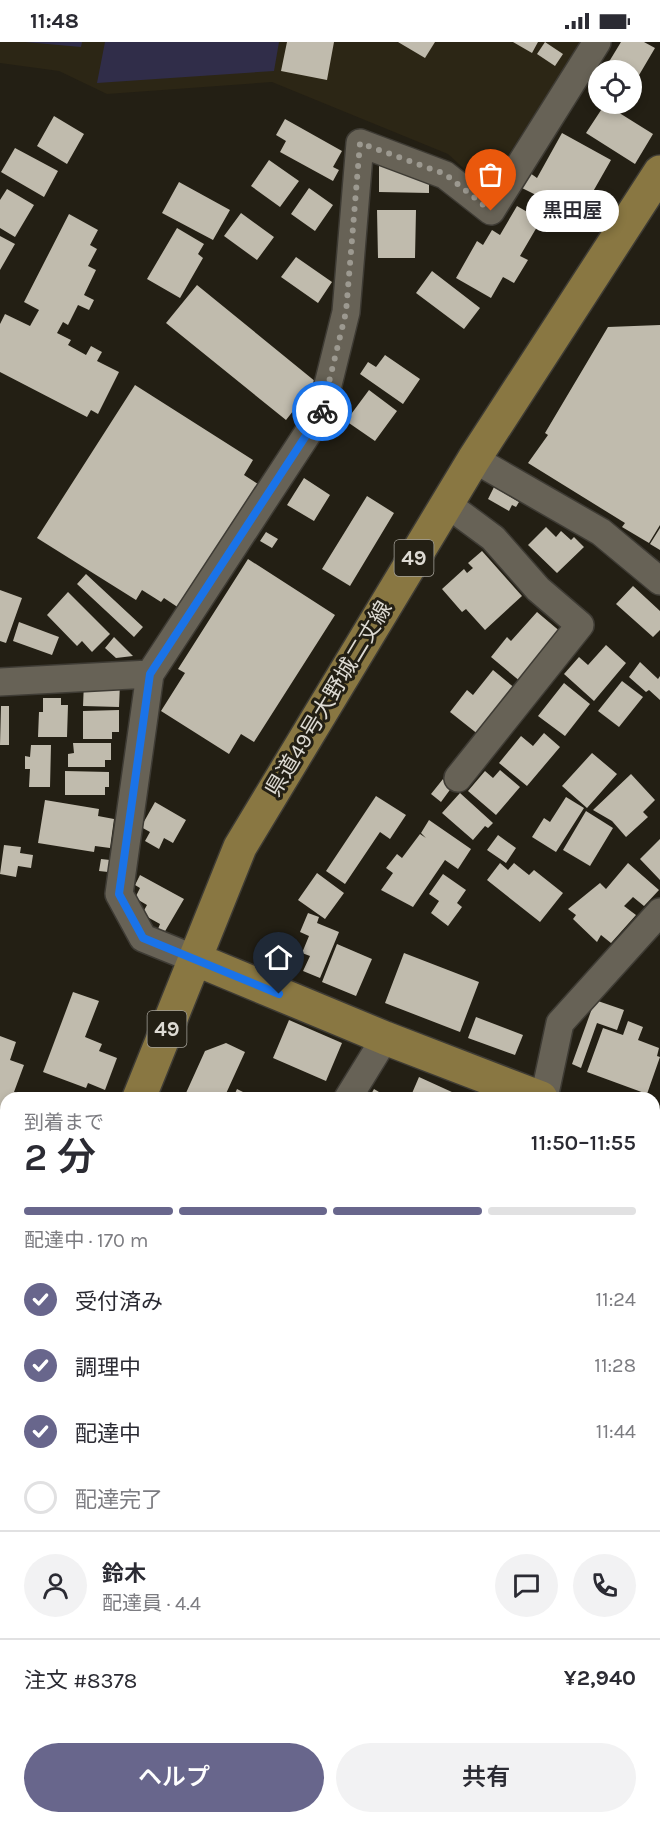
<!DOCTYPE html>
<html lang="ja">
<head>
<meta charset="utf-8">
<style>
  body { margin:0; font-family:Karla,"Noto Sans JP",sans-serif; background:#f2f2f3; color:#2b2b33; height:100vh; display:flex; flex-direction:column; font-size:22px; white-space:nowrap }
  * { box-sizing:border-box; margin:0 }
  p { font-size:20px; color:#7c7c81 }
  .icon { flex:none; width:33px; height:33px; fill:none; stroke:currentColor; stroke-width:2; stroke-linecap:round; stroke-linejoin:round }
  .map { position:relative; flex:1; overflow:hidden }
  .side { position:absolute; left:0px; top:1050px; width:660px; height:732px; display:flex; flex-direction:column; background:#fff; border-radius:18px 18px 0 0; box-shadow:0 3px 9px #0003 }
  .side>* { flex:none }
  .fabs { position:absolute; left:588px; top:18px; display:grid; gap:12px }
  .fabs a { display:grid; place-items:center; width:54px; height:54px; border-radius:50%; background:#fff; box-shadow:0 3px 9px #0003; font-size:30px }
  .pin { position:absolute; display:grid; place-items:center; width:51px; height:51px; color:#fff; margin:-62px -26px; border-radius:50% 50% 50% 0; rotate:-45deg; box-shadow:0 0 6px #0007 }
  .pin .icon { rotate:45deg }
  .courier { position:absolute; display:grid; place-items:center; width:60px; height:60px; margin:-30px; border:4px solid #1a73e8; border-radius:50%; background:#fff; color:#222; box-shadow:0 2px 8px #0007 }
  .bubble { position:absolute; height:42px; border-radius:21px; background:#fff; box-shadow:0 3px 9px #0003; font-size:20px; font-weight:600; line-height:42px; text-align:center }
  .head em { font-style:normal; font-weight:600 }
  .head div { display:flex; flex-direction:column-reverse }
  .head { display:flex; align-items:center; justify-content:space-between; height:102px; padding:0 24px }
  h1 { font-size:39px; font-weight:600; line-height:45px }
  .bar { display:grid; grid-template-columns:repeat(4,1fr); gap:9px 6px; align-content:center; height:72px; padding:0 24px }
  .bar i { height:8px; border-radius:4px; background:#e1e1e2 }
  .bar .active { background:#68668c }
  .bar p { grid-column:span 4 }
  .line { display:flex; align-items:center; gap:15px; padding:0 24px; border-top:2px solid #e1e1e2 }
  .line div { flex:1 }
  .round { display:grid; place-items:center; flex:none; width:63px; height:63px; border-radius:32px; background:#f2f2f3 }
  ol { padding:0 24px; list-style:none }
  li { display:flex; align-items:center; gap:18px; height:66px }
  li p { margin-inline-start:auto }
  li .icon { padding:6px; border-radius:50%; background:#68668c; color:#fff; stroke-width:4 }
  li:last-child { color:#7c7c81 }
  li i { width:33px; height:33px; border:3px solid #e1e1e2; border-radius:50% }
  .action { display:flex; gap:12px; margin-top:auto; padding:12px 24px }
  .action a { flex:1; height:69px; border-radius:36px; background:#68668c; color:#fff; font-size:24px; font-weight:600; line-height:69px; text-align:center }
  .action a+a { background:#f2f2f3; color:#2b2b33 }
  .status { display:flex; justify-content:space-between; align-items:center; height:42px; padding:0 30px; background:#fff; direction:ltr }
  .status svg { height:16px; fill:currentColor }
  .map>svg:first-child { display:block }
  .built { fill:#2c2615 }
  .green { fill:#302d49 }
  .building { fill:#c0bbad }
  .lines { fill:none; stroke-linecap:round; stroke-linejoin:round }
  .minor-casing { stroke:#3e3b34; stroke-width:30 }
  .major-casing { stroke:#3e3b34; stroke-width:36 }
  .minor { stroke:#676256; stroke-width:27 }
  .major { stroke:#897742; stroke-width:33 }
  .done { stroke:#9c9990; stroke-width:6; stroke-dasharray:0 10.8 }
  .route { stroke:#1a73e8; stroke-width:8 }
  .labels { text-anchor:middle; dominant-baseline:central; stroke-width:6; stroke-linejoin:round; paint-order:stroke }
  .shield { fill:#231f14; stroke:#a5a29a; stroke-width:1.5 }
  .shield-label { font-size:21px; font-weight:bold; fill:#dddad3 }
  .street-label { font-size:22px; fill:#dddad3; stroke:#231f14 }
</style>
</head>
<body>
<div class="status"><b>11:48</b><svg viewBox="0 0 49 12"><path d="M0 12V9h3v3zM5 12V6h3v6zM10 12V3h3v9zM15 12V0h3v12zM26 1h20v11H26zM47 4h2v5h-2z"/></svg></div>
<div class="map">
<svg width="660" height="1782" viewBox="0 0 660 1782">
  <rect width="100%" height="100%" fill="#231f14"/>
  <path class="built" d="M0,0H582L486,147L448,112L272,40L107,52L59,29L0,21Z"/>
  <path class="green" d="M25,0H82L81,5Z
    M105,0H279L274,29L97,41Z"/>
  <path class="building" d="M287,0H334L327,38L281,29Z
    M398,0H435L425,16Z
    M513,0H538L532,11Z
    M545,0L563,12L555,24L537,12Z
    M621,0H644L655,6L632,45V28H604Z
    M598,38V50L593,47Z
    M605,62L653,92L635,122L586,91Z
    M54,74L84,92L67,122L37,104Z
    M285,77L342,109L333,125L339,128L333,139L280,110L286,99L276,93Z
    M562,91L611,118L574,183L538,163L542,156L522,146L530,131L537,136Z
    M15,106L58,129L44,155L1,130Z
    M269,118L299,139L280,165L251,144Z
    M379,120L429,133V151L379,150Z
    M179,140L230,168L213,198L162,171Z
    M309,146L333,163L315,189L291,172Z
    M7,147L34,163L15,195L0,186V158Z
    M517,164L541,178L520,214L528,218L514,241L503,235L491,256L456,236L477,199L483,203L492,188L500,193Z
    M377,168H416L415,216H378Z
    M241,171L274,195L257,218L224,194Z
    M69,172L98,188L90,203L97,207L88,224L96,228L84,253L94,258L89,268L78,263L68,283L63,280L57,291L71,298L68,303L86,313L91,304L102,310L97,319L119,330L98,372L91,368L87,375L0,330V282L5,272L30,284L39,268L24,260Z
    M177,186L204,202L198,212L203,216L180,256L147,237Z
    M0,194L15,202L0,228Z
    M296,215L332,240L318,261L281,235Z
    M432,229L480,266L464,287L416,251Z
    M197,243L316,340L286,378L166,281Z
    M660,283V483L649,501L622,485L625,481L528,421L548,393L545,391L608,285Z
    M385,313L420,337L403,362L360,332L368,320L376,325Z
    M135,343L253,418L244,433L258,442L179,566L164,556L161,560L142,548L136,558L37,496Z
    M369,348L397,369L375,399L346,379Z
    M304,436L330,453L314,479L287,463Z
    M494,445L519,460L516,465L512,463L509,469L488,457Z
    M367,454L394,471L350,544L322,527Z
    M546,485L556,495L561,489L571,498L574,495L584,505L557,531L528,503Z
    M660,486V508L650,502Z
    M266,490L278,497L272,506L260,499Z
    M482,509L522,554L485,588L466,567L462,570L442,547L464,527L467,531L473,526L468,521Z
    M248,517L335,573L254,700L241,692L229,712L161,669L185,631L178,627Z
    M86,532L143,585L134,595L77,542Z
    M633,544L660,569V588L653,595L616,562Z
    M0,548L22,556L6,601L0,599Z
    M68,550L110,592L92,610L82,599L77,604L47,573Z
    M537,570L562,591L521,640L491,615L507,595L511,599Z
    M19,580L59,595L52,613L13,599Z
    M114,595L133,614L116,616L105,606Z
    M606,603L626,621L594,659L564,632L579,615L588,623Z
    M640,620L658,637L660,634V658L649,648L646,650L629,635Z
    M493,628L516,647L479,693L450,670L467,648L473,653Z
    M622,639L643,655L619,685L598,669Z
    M84,640L120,641L119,665L83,664Z
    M564,641L590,662L565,694L538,674Z
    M43,656H61V663H68L67,695H38L39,670H43Z
    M1,664H9V703H0Z
    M119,668V690H112V697H83V669Z
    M544,691L560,705L527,744L499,721L521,694L533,704Z
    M73,701H111V718H105V725H68V712L74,711Z
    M31,703H51L50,745H29L30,727H25V714L30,715Z
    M592,711L617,732L587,766L562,744Z
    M500,728L520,745L496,773L468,749L485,729L493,736Z
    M65,729L109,730V745H105V753H65Z
    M631,732L655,758L643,770L648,775L626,795L612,779L593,768Z
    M443,737L452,745L441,760L431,752Z
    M460,751L493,781L488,786L485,784L473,798L442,771Z
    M376,754L406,773L390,797L380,790L345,842L326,829Z
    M566,755L584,766L556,810L532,795L544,776L550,780Z
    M45,758L99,767L98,774L114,777L110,806L95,804L94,810L38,801Z
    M155,760L186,778L173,801L164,796L159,807L145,799L150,790L141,785Z
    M586,769L613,786L590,824L563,808Z
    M429,778L471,807L458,827L445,818L413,865L381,848L393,831L386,826L397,812L402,816L420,792L426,796L421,791Z
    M498,793L516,806L506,821L487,808Z
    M660,797V838L640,817Z
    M4,803L21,805L20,811L33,813L31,826L18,824L16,835L0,832Z
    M101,817L110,818L108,830L99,829Z
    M500,821L508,828L514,821L529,833L534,828L563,851L540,880L487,838Z
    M628,821L659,848L644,864L633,855L624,864L636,873L611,901L601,893L597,900L573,877L576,873L568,867L600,841L606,847Z
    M317,831L344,851L325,877L298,858Z
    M443,832L466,848L457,861L462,865L448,884L431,871L439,859L429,852Z
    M140,833L184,857L164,891L158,887L160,882L142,872L147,863L135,856L140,846L135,843Z
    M308,871L319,875L317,881L339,890L320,936L303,929L310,914L302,911L309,894L300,890Z
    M337,902L372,917L356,954L322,940Z
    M404,911L479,940L460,990L385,961Z
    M73,950L99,959L85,995L102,1002L99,1009L117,1016L105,1048L88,1041L86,1046L43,1030Z
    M595,958L624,968L617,988L597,981L581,1026L572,1022Z
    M476,975L523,993L515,1013L468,996Z
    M289,978L342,1001L326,1039L273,1016Z
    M628,979L643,985L638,998L659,1006L657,1014L660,1015L647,1052L587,1030L603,986L623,993Z
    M0,994L16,1000L10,1018L24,1023L14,1050L29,1056H6V1069L0,1079Z
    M226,1001L245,1010L224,1056H196L186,1051L205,1009Z
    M419,1035L465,1056H410Z
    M237,1047L255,1056H233Z
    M374,1047L389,1056H369Z
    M0,1082L6,1084V1148L0,1146Z
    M654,1136L660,1139V1163L654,1176Z
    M654,1199L660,1202L654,1212Z
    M660,1236V1313L654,1311V1246Z
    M0,1257L6,1260V1320L0,1336Z
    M654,1331L660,1337V1390L654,1385L657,1380L654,1376Z
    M654,1491L660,1496V1511L654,1519Z
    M660,1556V1594L654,1589V1564Z
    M5,1608H6V1658L0,1656V1628Z
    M654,1617L660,1621V1643L654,1653Z
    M1,1691L6,1693V1733L3,1740L0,1739Z
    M654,1694H660V1747H654Z
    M654,1758H660V1780L616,1782V1776H654Z
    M39,1776H76L73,1782H36Z
    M149,1776H172L179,1782H143Z
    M227,1776H239L234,1782Z
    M274,1776H315L311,1782H271Z
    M398,1776H445L442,1782H395Z
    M471,1776H504L502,1782H469Z
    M561,1776H588L587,1782H560Z"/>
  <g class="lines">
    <g class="minor-casing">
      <path id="minor" d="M474,417L601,490L660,539
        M447,462L493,496L538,547L580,583L458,736
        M150,632L119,852L143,896L195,917
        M0,640L150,632L321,371L346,270L360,101L445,133L491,169L597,0
        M348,1056L385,996
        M544,1056L560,981L660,870
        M0,1156L6,1158
        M654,1445L660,1438
        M654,1468L660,1478
        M654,1547L660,1539
        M0,1580L6,1577
        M194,1776L199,1782
        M349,1776L359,1782
        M0,1779L1,1782
        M100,1782L104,1776
        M525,1782L526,1776"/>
    </g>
    <g class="major-casing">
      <path id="major" d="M195,917L385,996L541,1056
        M139,1056L240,805L474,417L660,130
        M654,1100L660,1102
        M0,1423L6,1406"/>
    </g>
    <use href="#minor" class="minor"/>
    <use href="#major" class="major"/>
  </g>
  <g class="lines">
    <path class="done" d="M322,369L346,270L360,101L445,132L491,169"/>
    <path class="route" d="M279,952L143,896L119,852L150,632L322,369"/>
  </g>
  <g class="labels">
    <g class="shield">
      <rect x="394.5" y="498" width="39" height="36" rx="4.5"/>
      <rect x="147.5" y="969" width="39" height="36" rx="4.5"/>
    </g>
    <g class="shield-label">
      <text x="414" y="516">49</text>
      <text x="167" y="987">49</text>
    </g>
    <g class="street-label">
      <text transform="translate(329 657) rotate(-59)">県道49号大野城二丈線</text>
    </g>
  </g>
</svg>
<div class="fabs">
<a><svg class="icon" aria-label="locate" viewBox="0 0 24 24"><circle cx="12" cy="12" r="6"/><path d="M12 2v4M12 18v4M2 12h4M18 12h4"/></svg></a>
</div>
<div class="pin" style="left:491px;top:169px;background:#ea580c"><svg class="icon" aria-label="bag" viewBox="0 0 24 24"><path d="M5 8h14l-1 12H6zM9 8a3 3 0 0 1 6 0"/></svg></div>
<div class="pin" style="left:279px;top:952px;background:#1f2937"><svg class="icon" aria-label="home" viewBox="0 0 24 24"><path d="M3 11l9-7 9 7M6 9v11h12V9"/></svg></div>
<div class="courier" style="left:322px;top:369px"><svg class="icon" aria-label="bike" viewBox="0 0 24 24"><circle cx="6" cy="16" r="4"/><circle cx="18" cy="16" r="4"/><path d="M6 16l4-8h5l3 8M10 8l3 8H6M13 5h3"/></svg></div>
<div class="bubble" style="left:526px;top:148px;width:93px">黒田屋</div>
<section class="side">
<div class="head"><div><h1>2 分</h1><p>到着まで</p></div><em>11:50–11:55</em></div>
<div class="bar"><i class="active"></i><i class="active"></i><i class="active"></i><i></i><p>配達中 · 170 m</p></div>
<ol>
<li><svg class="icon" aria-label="check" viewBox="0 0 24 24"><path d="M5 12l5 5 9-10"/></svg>受付済み<p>11:24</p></li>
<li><svg class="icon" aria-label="check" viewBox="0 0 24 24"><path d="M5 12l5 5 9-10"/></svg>調理中<p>11:28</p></li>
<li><svg class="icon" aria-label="check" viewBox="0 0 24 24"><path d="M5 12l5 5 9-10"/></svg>配達中<p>11:44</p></li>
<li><i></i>配達完了</li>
</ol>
<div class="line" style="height:108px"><a class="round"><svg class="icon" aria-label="person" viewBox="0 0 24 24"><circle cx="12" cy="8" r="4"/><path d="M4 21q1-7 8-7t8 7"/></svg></a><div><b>鈴木</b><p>配達員 · 4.4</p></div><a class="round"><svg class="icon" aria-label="chat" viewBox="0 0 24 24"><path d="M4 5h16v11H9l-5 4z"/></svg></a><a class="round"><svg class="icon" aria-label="phone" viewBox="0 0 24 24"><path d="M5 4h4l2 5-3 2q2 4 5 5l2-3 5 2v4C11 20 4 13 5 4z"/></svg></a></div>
<div class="line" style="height:78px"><div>注文 #8378</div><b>¥2,940</b></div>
<div class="action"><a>ヘルプ</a><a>共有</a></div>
</section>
</div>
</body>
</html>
